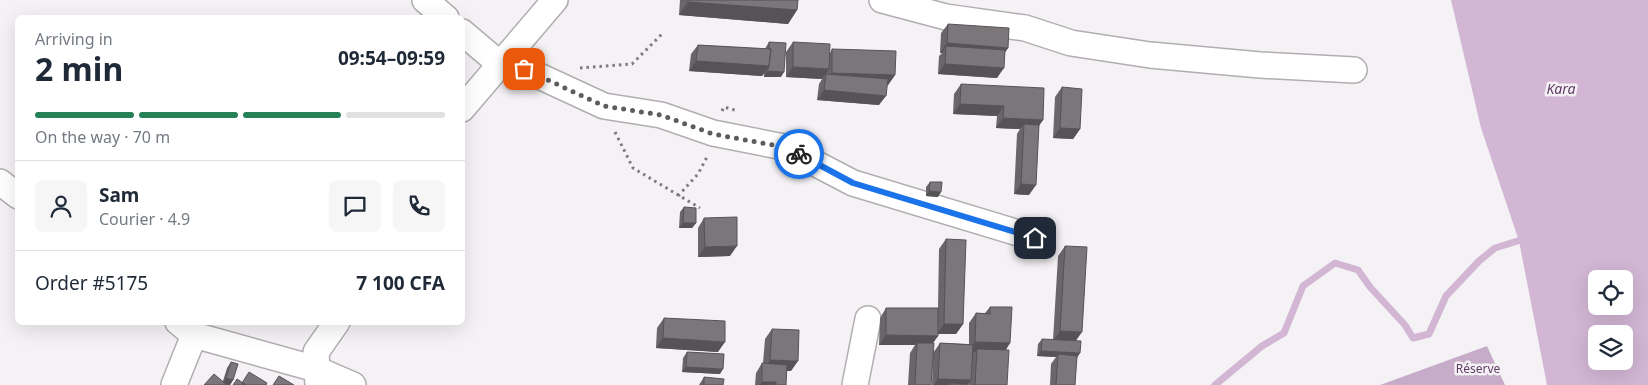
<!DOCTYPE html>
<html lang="en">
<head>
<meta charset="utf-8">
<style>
  body { margin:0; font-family:"Noto Sans",sans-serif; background:#f6f6f7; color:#1f2937; height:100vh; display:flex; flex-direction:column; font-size:19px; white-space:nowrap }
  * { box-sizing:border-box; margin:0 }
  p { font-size:16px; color:#747a83 }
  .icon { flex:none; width:28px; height:28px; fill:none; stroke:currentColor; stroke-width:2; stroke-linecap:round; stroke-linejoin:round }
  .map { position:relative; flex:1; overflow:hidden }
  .drawer { position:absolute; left:15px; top:15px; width:450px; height:310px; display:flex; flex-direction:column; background:#fff; border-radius:8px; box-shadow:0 5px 20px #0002 }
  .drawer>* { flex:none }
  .controls { position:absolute; left:1588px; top:270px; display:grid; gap:10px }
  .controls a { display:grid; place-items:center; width:45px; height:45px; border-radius:8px; background:#fff; box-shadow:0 5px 20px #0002; font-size:25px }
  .pin { position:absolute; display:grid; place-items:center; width:42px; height:42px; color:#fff; margin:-21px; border-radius:10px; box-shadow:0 2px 8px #0006 }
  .courier { position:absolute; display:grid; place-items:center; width:50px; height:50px; margin:-25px; border:4px solid #1a73e8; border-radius:50%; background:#fff; color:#222; box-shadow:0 1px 6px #0007 }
  .overview em { font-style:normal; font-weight:700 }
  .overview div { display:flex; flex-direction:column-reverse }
  .overview { display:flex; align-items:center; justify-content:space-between; height:85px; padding:0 20px }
  h1 { font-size:32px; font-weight:700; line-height:38px }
  .bar { display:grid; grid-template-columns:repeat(4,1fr); gap:8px 5px; align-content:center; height:60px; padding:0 20px }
  .bar i { height:6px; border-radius:4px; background:#e0e1e3 }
  .bar .current { background:#268157 }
  .bar p { grid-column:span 4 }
  .line { display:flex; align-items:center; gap:12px; padding:0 20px; border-top:1px solid #e0e1e3 }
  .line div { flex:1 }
  .round { display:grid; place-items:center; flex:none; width:52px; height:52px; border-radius:8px; background:#f6f6f7 }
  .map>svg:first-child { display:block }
  .forest { fill:#c7acca }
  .water { fill:#d2b6d4; fill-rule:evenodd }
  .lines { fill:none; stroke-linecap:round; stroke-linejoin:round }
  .stream { stroke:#d2b6d4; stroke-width:7 }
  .street-casing { stroke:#b1adb1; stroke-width:28 }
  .path { stroke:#7d7b7d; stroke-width:3; stroke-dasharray:2.5 4; stroke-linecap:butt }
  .street { stroke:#fff; stroke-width:25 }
  .wall { fill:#696569 }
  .shaded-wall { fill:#555355 }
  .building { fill:#7a767a; stroke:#555355 }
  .done { stroke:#5e5c5f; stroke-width:5; stroke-dasharray:0 9 }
  .route { stroke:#1a73e8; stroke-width:6 }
  .labels { text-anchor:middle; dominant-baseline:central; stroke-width:5; stroke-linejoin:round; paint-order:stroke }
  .park-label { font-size:12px; fill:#613c65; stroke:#f5f2f6 }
  .water-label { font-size:14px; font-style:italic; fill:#603b64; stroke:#f5f2f6 }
</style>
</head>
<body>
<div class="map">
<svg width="1648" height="385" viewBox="0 0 1648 385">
  <rect width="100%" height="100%" fill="#f5f2f6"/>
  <path class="forest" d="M1487,346L1505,385H1380Z"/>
  <path class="water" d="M1451,0H1648V385H1547L1519,241L1481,128ZM1596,279H1624V306H1596ZM1596,334H1624V361H1596Z"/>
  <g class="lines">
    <path class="stream" d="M1215,385L1262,346L1284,333L1303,286L1335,263L1358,270L1370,287L1405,325L1413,338L1429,334L1446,296L1479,261L1495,248L1527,238"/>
    <g class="street-casing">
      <path id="street" d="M425,0L446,18
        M882,0L946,17L1025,28L1071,43L1150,55L1260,65L1354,70
        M462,32L501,65L524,69L604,106L661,115L713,133L784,147L853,183L1035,238
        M462,109L555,0
        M0,182L18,196
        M194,335L316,369L353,385
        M174,385L194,335L178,322
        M318,385L316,352L337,322
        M855,385L868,319"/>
    </g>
    <path class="path" d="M580,68L632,64L663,33
      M722,111L724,107L738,111
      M615,132L633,168L700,208
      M678,196L698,174L708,155"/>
    <use href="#street" class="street"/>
  </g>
  <path class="wall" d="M680,0H798L797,10L788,24L679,15Z
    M948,24L1008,48L1005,52L997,78L938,74L939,56L942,53H940L941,33Z
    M769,42L781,77H764V74L762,76L689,71L691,54L698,45L765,49L766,47Z
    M793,42L830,53L832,49L895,75L888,85H887L879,105L817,100L819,84L825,74L822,79L786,77V52Z
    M961,84L1043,120L1039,125L1029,195L1014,194L1017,134L1020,129L996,128L997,116L953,114L954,94Z
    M1062,87L1080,129L1073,139L1053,138L1055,97Z
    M930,182L938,197L926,196V187Z
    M684,207L696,223L692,228H679L680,212Z
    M704,218L730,256L698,257V228Z
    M946,239L963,324L956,334H938V336L932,343L931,385H908L910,353L915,345H879L880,318L886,308H938L939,249Z
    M1065,246L1076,341V358L1075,385H1050L1051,364L1056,357L1037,356L1038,344L1042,339L1053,340L1058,256Z
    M990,307L1010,343L1005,350L1007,385H969V383L968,385H932L933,353L940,343L969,344V323L976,313H985Z
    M664,318L718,352L656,348L657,328Z
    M772,329L791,371H786V385H755L756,373L762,363H763L765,339Z
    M687,352L720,374L682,372L683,358Z
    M231,362L233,380L230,385H204L223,381L227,368Z
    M704,377L723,385H699Z"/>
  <path class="shaded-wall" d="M688,2L797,10L788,24L679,15Z
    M947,43L1008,48L1001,58L946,46L942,53H940Z
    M696,61L769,66L762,76L689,71Z
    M945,64L1004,68L997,78L938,74Z
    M793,67L829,69L822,79L786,77Z
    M767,71L784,72L781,77H764Z
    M832,73L895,75L888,85L825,83Z
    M824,90L886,96L879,105L817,100Z
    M960,104L1004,106L997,116L953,114Z
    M1003,118L1043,120L1036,130L1024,124L1020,129L996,128Z
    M1060,128L1080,129L1073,139L1053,138Z
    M1021,184L1036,185L1029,195L1014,194Z
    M929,191L941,192L938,197L926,196Z
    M683,223H696L692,228H679Z
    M737,246L730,256L698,257L705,247Z
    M944,324H963L956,334H937Z
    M1060,331L1082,332L1075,342L1053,341Z
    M886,335L938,336L931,346L917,343L915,345H879Z
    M663,338L725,342L718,352L656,348Z
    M975,342L1010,343L1004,353L977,349L975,352H968Z
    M1041,351L1080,353L1077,358L1058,354L1056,357L1037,356Z
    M770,360L798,361L791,371L763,370Z
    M686,367L723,369L720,374L682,372Z
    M226,378L233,380L230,385L222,384Z
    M938,379L971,380L968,385L950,383L949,385H934Z
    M762,382H776L774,385H759Z"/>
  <path class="building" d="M688,0H798L797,10L688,2Z
    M948,24L1009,28L1008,48L947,43Z
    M769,42L786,43L784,72L767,71L768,69L769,66L771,49H769Z
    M793,42L830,44L829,69L793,67Z
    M698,45L771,49L769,66L696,61Z
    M946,46L1005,50L1004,68L945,64Z
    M832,49L896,51L895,75L832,73Z
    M826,74L888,79L886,96L824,90Z
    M961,84L1044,88L1043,120L1003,118L1004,106L960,104Z
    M1062,87L1082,89L1080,129L1060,128Z
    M1024,124L1039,125L1036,185L1021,184Z
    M930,182H942L941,192L929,191Z
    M684,207L696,208V223H683Z
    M737,217V246L705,247L704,218Z
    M946,239L966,240L963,324H944Z
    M1065,246L1087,247L1082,332L1060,331Z
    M990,307H1012L1010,343L975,342L976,313L990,314Z
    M886,308H938V336L886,335Z
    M664,318L725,321V342L663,338Z
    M772,329L799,330L798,361L770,360Z
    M1042,339L1081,341L1080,353L1041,351Z
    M917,343H934L931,385H915Z
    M940,343L973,345L971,380L938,379Z
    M977,349L1009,350L1007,385H975Z
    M687,352L724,354L723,369L686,367Z
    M1058,354L1077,356L1075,385H1056Z
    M231,362L238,364L233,380L226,378Z
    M762,363L787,365L786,385H776V382H762Z
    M249,372L267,383L266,385H246L242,383Z
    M214,374L227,385H204Z
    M279,376L294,385H273Z
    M704,377L724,379L723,385H704Z
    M237,379L246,385H233Z
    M950,383L968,384V385H950Z"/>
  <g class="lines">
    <path class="done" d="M524,69L604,106L661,115L713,134L784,147L799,154"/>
    <path class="route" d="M799,154L853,183L1035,238"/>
  </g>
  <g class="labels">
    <g class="park-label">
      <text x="1478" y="368">Réserve</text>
    </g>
    <g class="water-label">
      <text x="1561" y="88">Kara</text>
    </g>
  </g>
</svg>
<div class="controls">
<a><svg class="icon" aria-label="locate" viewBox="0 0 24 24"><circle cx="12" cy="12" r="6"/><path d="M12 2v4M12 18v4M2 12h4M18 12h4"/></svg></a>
<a><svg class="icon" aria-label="layers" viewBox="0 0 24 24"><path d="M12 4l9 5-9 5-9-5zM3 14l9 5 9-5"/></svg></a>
</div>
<div class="pin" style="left:524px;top:69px;background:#ea580c"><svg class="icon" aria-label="bag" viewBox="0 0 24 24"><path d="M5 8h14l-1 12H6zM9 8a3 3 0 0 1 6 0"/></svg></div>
<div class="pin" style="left:1035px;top:238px;background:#1f2937"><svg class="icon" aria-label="home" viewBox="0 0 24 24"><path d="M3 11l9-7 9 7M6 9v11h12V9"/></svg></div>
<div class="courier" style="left:799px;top:154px"><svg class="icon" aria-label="bike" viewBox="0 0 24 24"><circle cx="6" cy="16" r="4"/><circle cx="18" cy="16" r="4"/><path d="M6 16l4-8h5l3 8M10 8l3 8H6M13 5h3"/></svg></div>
<section class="drawer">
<div class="overview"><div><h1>2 min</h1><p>Arriving in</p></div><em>09:54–09:59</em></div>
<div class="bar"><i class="current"></i><i class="current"></i><i class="current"></i><i></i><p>On the way · 70 m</p></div>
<div class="line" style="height:90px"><a class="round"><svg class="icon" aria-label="person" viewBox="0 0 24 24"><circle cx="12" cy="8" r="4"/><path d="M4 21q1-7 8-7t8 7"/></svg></a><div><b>Sam</b><p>Courier · 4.9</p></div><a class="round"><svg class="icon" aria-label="chat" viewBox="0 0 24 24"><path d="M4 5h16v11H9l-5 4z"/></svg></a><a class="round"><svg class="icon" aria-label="phone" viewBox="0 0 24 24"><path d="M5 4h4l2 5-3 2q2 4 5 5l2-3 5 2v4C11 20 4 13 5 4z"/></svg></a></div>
<div class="line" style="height:65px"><div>Order #5175</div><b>7 100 CFA</b></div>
</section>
</div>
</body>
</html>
